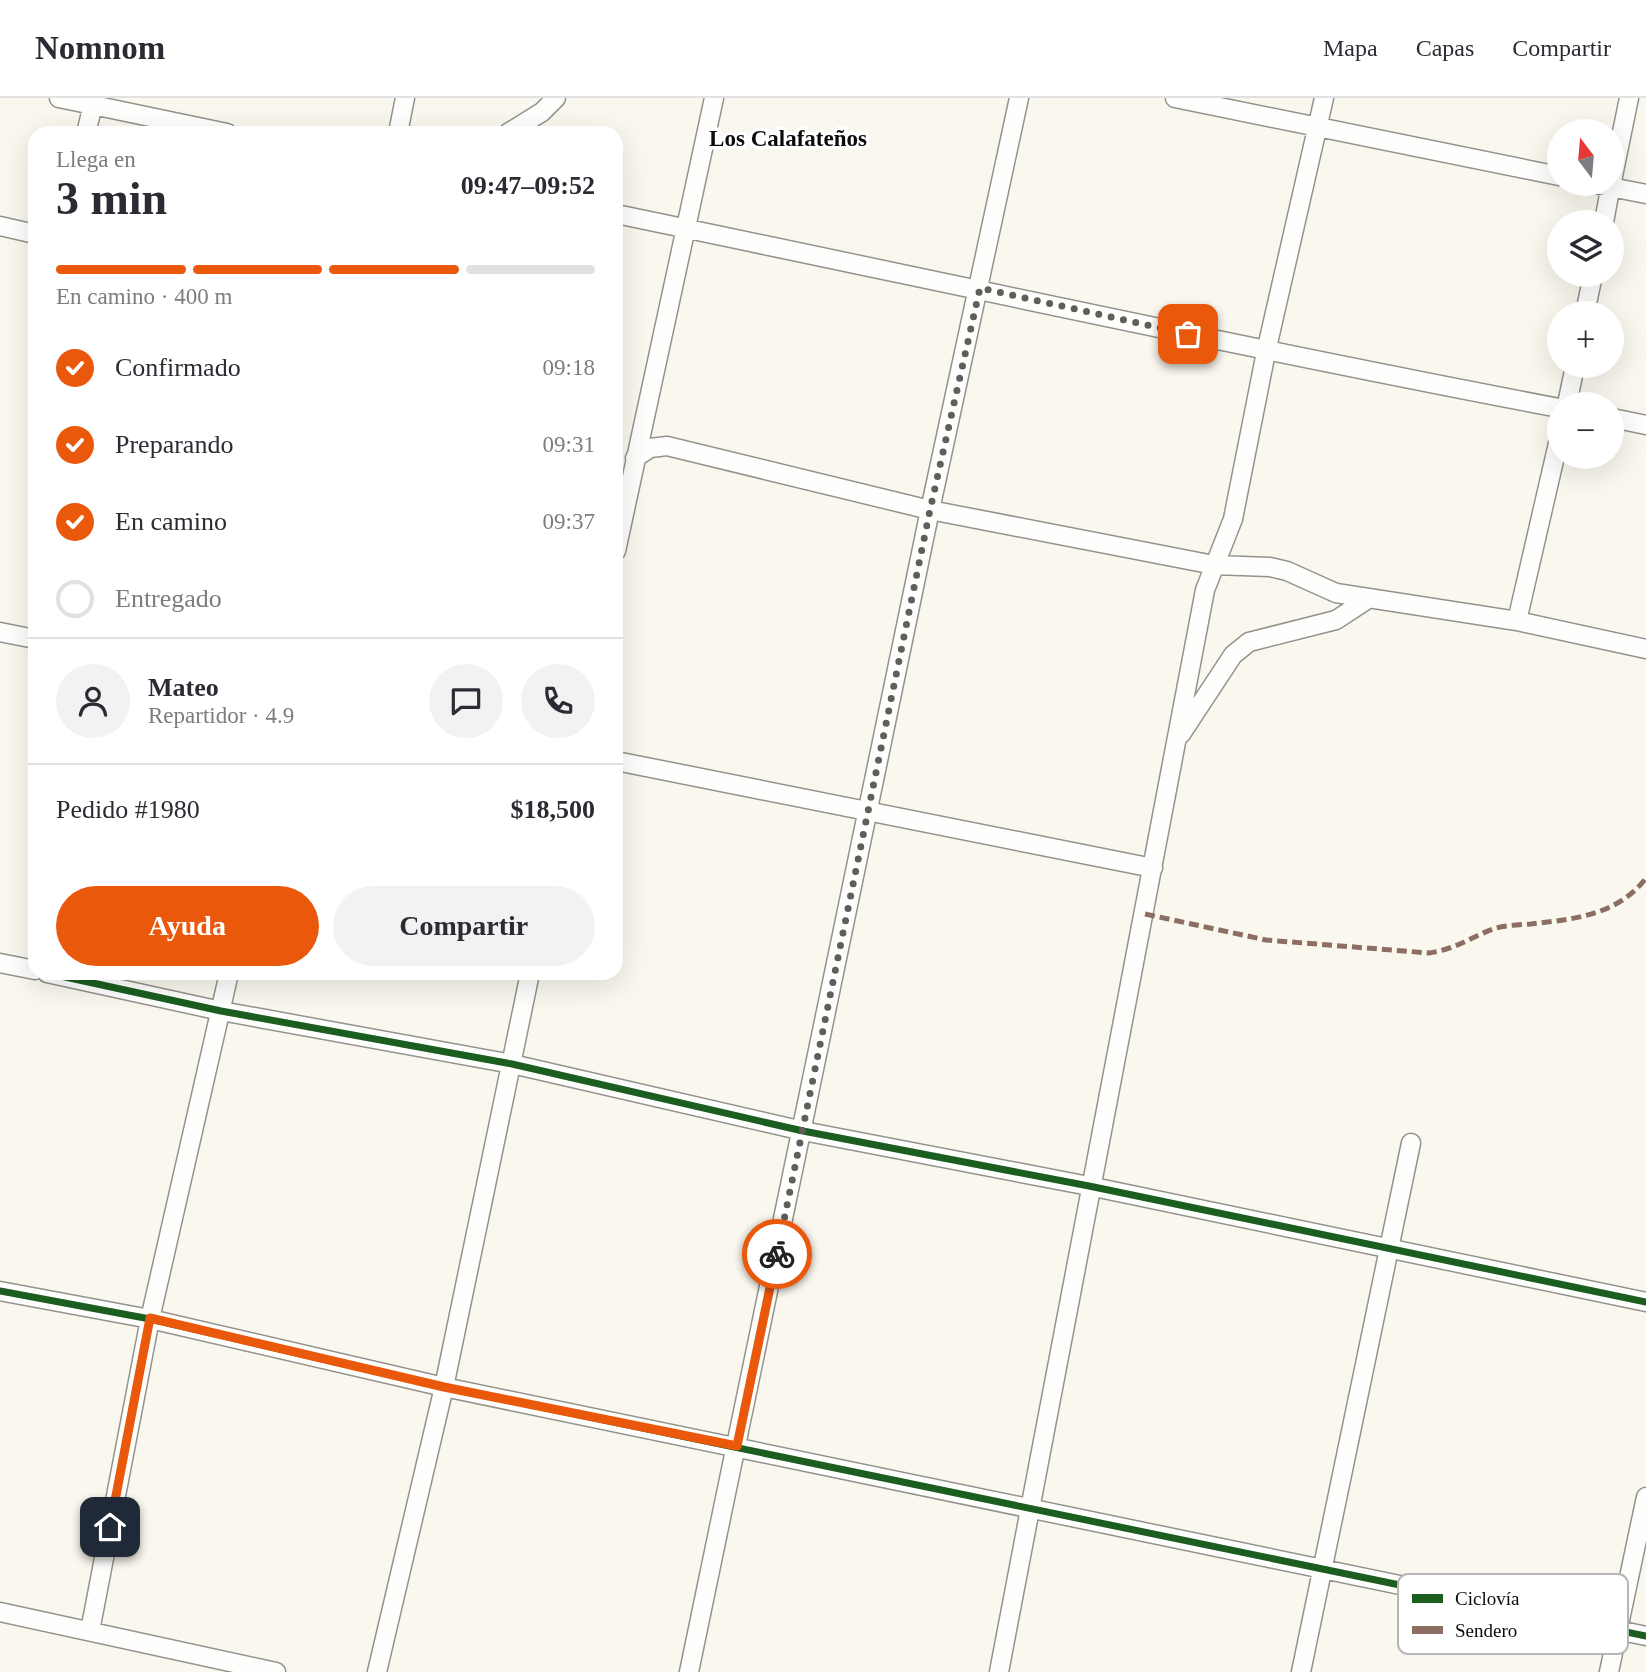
<!DOCTYPE html>
<html lang="es">
<head>
<meta charset="utf-8">
<style>
  body { margin:0; font-family:"Times New Roman",serif; background:#f2f2f3; color:#2b2b33; height:100vh; display:flex; flex-direction:column; font-size:26px; white-space:nowrap }
  * { box-sizing:border-box; margin:0 }
  p { font-size:23px; color:#7c7c81 }
  .icon { flex:none; width:38px; height:38px; fill:none; stroke:currentColor; stroke-width:2; stroke-linecap:round; stroke-linejoin:round }
  .map { position:relative; flex:1; overflow:hidden }
  .sheet { position:absolute; left:28px; top:28px; width:595px; height:854px; display:flex; flex-direction:column; background:#fff; border-radius:21px; box-shadow:0 7px 28px #0002 }
  .sheet>* { flex:none }
  .needle { width:46px; rotate:344deg }
  .buttons { position:absolute; left:1547px; top:21px; display:grid; gap:14px }
  .buttons a { display:grid; place-items:center; width:77px; height:77px; border-radius:50%; background:#fff; box-shadow:0 7px 28px #0002; font-size:35px }
  .pin { position:absolute; display:grid; place-items:center; width:60px; height:60px; color:#fff; margin:-30px; border-radius:14px; box-shadow:0 4px 10px #0006 }
  .courier { position:absolute; display:grid; place-items:center; width:70px; height:70px; margin:-35px; border:5px solid #ea580c; border-radius:50%; background:#fff; color:#222; box-shadow:0 2px 9px #0007 }
  .summary em { font-style:normal; font-weight:700 }
  .summary div { display:flex; flex-direction:column-reverse }
  .summary { display:flex; align-items:center; justify-content:space-between; height:119px; padding:0 28px }
  h1 { font-size:46px; font-weight:700; line-height:52px }
  .bar { display:grid; grid-template-columns:repeat(4,1fr); gap:10px 7px; align-content:center; height:84px; padding:0 28px }
  .bar i { height:9px; border-radius:5px; background:#e1e1e2 }
  .bar .active { background:#ea580c }
  .bar p { grid-column:span 4 }
  .line { display:flex; align-items:center; gap:18px; padding:0 28px; border-top:2px solid #e1e1e2 }
  .line div { flex:1 }
  .round { display:grid; place-items:center; flex:none; width:74px; height:74px; border-radius:37px; background:#f2f2f3 }
  ol { padding:0 28px; list-style:none }
  li { display:flex; align-items:center; gap:21px; height:77px }
  li p { margin-inline-start:auto }
  li .icon { padding:7px; border-radius:50%; background:#ea580c; color:#fff; stroke-width:4 }
  li:last-child { color:#7c7c81 }
  li i { width:38px; height:38px; border:4px solid #e1e1e2; border-radius:50% }
  .primary-button { display:flex; gap:14px; margin-top:auto; padding:14px 28px }
  .primary-button a { flex:1; height:80px; border-radius:42px; background:#ea580c; color:#fff; font-size:28px; font-weight:700; line-height:80px; text-align:center }
  .primary-button a+a { background:#f2f2f3; color:#2b2b33 }
  header { display:flex; align-items:center; gap:42px; box-sizing:border-box; height:98px; padding:0 35px; background:#fff; border-bottom:2px solid #e1e1e2 }
  header strong { font-size:33px }
  nav { display:flex; gap:38px; margin-inline-start:auto; font-size:24px }
  .map>svg:first-child { display:block }
  .lines { fill:none; stroke-linecap:round; stroke-linejoin:round }
  .minor-casing { stroke:#93928d; stroke-width:21 }
  .minor { stroke:#fefefc; stroke-width:18 }
  .quiet { stroke:#8d6e63; stroke-width:5; stroke-dasharray:10 5; stroke-linecap:butt }
  .cycleway-casing { stroke:#fff; stroke-width:11 }
  .cycleway { stroke:#1b5e20; stroke-width:7 }
  .done { stroke:#5f5e5a; stroke-width:7; stroke-dasharray:0 12.6 }
  .route { stroke:#ea580c; stroke-width:9 }
  .labels { text-anchor:middle; dominant-baseline:central; stroke-width:7; stroke-linejoin:round; paint-order:stroke }
  .neighbourhood-label { font-size:23px; font-weight:bold; fill:#0b0b0b; stroke:#fff }
  .key { fill:#fff; stroke:#b6b6b6; stroke-width:2 }
  .key-label { font-size:19px; fill:#0b0b0b }
</style>
</head>
<body>
<header>
<strong>Nomnom</strong>
<nav><a>Mapa</a><a>Capas</a><a>Compartir</a></nav>
</header>
<div class="map">
<svg width="1646" height="1574" viewBox="0 0 1646 1574">
  <rect width="100%" height="100%" fill="#faf8ee"/>
  <g class="lines">
    <g class="minor-casing">
      <path id="minor" d="M59,0L227,35
        M1175,0L1559,78
        M86,35L93,7
        M398,35L405,0
        M508,35L542,14L556,0
        M1612,83L1629,0
        M1595,86L1646,96
        M616,116C930,181 1244,250 1559,310
        M1604,124L1611,86
        M0,128L35,136
        M1585,215L1593,177
        M1567,306L1575,268
        M1612,320L1646,327
        M635,360L650,350L667,348L930,412L1214,467L1270,469L1287,473L1336,495L1517,523L1646,551
        M616,453L714,0
        M1517,523L1559,341
        M0,534L35,541
        M1181,636L1233,557L1249,544L1336,522L1368,501
        M616,663L1153,770
        M0,865L35,872
        M47,875L221,913L512,966L803,1033L1089,1088L1646,1204
        M0,1193L150,1221L444,1289L1646,1538
        M0,1514L276,1574
        M90,1533L150,1221L229,875
        M377,1574L444,1289L530,875
        M689,1574L930,412L1019,0
        M999,1574L1205,492L1233,421L1266,254L1324,0
        M1301,1574L1411,1045
        M1609,1574L1646,1399"/>
    </g>
    <use href="#minor" class="minor"/>
    <path class="quiet" d="M1145,816L1266,842L1429,855C1456,851 1469,840 1493,831C1504,827 1519,827 1531,826C1575,821 1618,817 1646,780"/>
    <g class="cycleway-casing">
      <path id="cycleway" d="M47,875L221,913L512,966L803,1033L1089,1088L1646,1204
        M0,1193L150,1221L444,1289L1646,1538"/>
    </g>
    <use href="#cycleway" class="cycleway"/>
  </g>
  <g class="lines">
    <path class="done" d="M777,1156L930,412L980,190L1188,236"/>
    <path class="route" d="M110,1429L150,1220L444,1289L737,1348L777,1156"/>
  </g>
  <g class="labels">
    <g class="neighbourhood-label">
      <text x="788" y="40">Los Calafateños</text>
    </g>
  </g>
  <rect x="1398" y="1476" width="230" height="80" rx="10" class="key"/>
  <rect x="1412" y="1496" width="31" height="9" fill="#1b5e20"/>
  <rect x="1412" y="1528" width="31" height="8" fill="#8d6e63"/>
  <g class="key-label">
    <text x="1455" y="1507">Ciclovía</text>
    <text x="1455" y="1539">Sendero</text>
  </g>
</svg>
<div class="buttons">
<a><svg class="needle" viewBox="-14 -14 28 28"><path d="M0-13l5 13h-10z" fill="#e53935"/><path d="M0 13l5-13h-10z" fill="#7c7c81"/></svg></a>
<a><svg class="icon" aria-label="layers" viewBox="0 0 24 24"><path d="M12 4l9 5-9 5-9-5zM3 14l9 5 9-5"/></svg></a>
<a>+</a>
<a>−</a>
</div>
<div class="pin" style="left:1188px;top:236px;background:#ea580c"><svg class="icon" aria-label="bag" viewBox="0 0 24 24"><path d="M5 8h14l-1 12H6zM9 8a3 3 0 0 1 6 0"/></svg></div>
<div class="pin" style="left:110px;top:1429px;background:#1f2937"><svg class="icon" aria-label="home" viewBox="0 0 24 24"><path d="M3 11l9-7 9 7M6 9v11h12V9"/></svg></div>
<div class="courier" style="left:777px;top:1156px"><svg class="icon" aria-label="bike" viewBox="0 0 24 24"><circle cx="6" cy="16" r="4"/><circle cx="18" cy="16" r="4"/><path d="M6 16l4-8h5l3 8M10 8l3 8H6M13 5h3"/></svg></div>
<section class="sheet">
<div class="summary"><div><h1>3 min</h1><p>Llega en</p></div><em>09:47–09:52</em></div>
<div class="bar"><i class="active"></i><i class="active"></i><i class="active"></i><i></i><p>En camino · 400 m</p></div>
<ol>
<li><svg class="icon" aria-label="check" viewBox="0 0 24 24"><path d="M5 12l5 5 9-10"/></svg>Confirmado<p>09:18</p></li>
<li><svg class="icon" aria-label="check" viewBox="0 0 24 24"><path d="M5 12l5 5 9-10"/></svg>Preparando<p>09:31</p></li>
<li><svg class="icon" aria-label="check" viewBox="0 0 24 24"><path d="M5 12l5 5 9-10"/></svg>En camino<p>09:37</p></li>
<li><i></i>Entregado</li>
</ol>
<div class="line" style="height:126px"><a class="round"><svg class="icon" aria-label="person" viewBox="0 0 24 24"><circle cx="12" cy="8" r="4"/><path d="M4 21q1-7 8-7t8 7"/></svg></a><div><b>Mateo</b><p>Repartidor · 4.9</p></div><a class="round"><svg class="icon" aria-label="chat" viewBox="0 0 24 24"><path d="M4 5h16v11H9l-5 4z"/></svg></a><a class="round"><svg class="icon" aria-label="phone" viewBox="0 0 24 24"><path d="M5 4h4l2 5-3 2q2 4 5 5l2-3 5 2v4C11 20 4 13 5 4z"/></svg></a></div>
<div class="line" style="height:91px"><div>Pedido #1980</div><b>$18,500</b></div>
<div class="primary-button"><a>Ayuda</a><a>Compartir</a></div>
</section>
</div>
</body>
</html>
